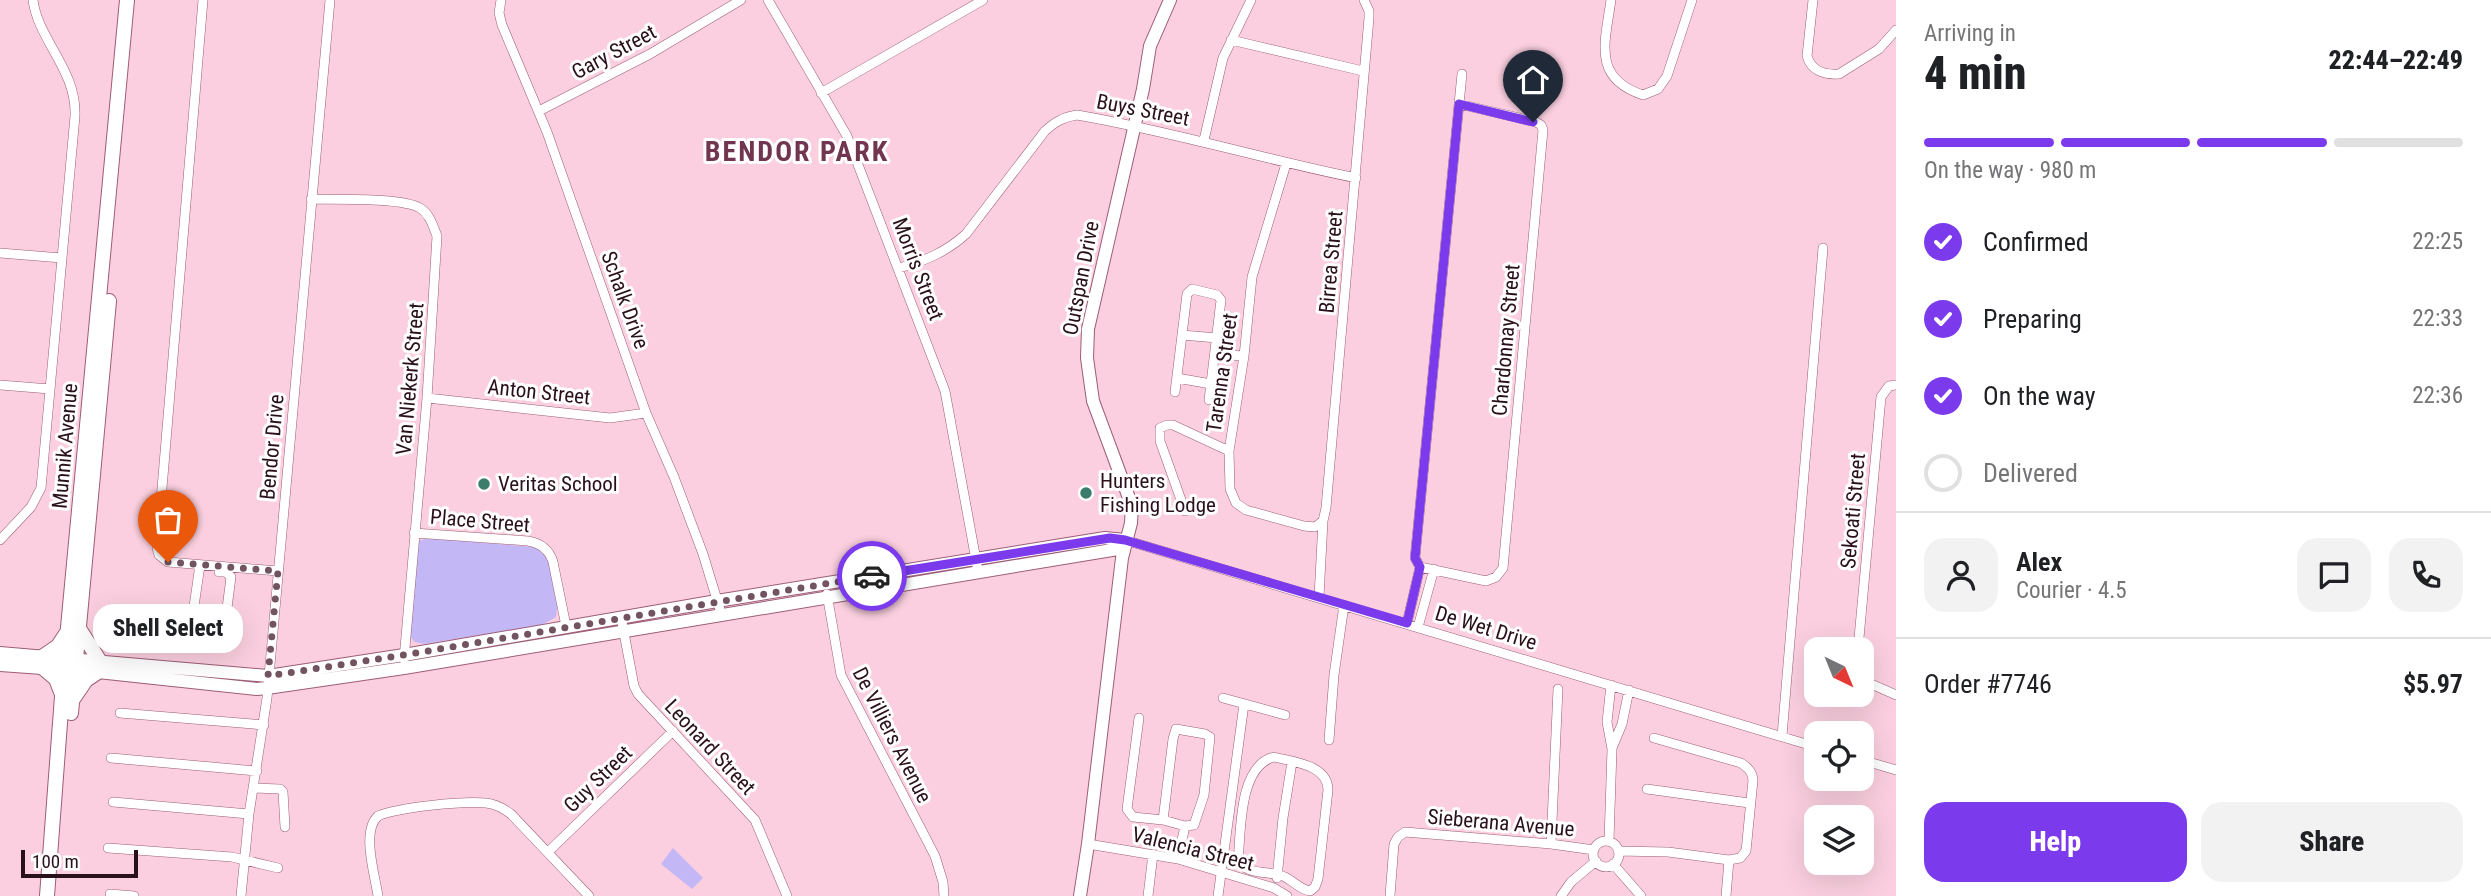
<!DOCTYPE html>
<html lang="en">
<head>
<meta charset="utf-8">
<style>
  body { margin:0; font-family:"Roboto Condensed",sans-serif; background:#f2f2f2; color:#202124; height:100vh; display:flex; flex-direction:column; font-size:26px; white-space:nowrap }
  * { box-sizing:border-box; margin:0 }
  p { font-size:23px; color:#757577 }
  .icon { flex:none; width:38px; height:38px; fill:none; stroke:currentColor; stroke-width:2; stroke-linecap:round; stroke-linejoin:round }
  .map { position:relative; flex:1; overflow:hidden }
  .panel { display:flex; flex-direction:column; background:#fff; width:595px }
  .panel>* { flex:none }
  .needle { width:46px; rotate:137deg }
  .buttons { position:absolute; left:1804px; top:637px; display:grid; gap:14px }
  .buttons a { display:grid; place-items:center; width:70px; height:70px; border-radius:14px; background:#fff; box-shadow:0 7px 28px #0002; font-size:35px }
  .scale { position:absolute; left:21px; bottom:18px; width:117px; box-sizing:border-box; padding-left:7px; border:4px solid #29101b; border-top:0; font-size:19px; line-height:24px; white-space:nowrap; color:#29101b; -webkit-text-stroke:5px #fefefe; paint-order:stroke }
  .pin { position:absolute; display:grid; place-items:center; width:60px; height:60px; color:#fff; margin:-72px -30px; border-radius:50% 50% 50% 0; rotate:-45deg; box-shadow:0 0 7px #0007 }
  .pin .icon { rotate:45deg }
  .courier { position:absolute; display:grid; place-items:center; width:70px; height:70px; margin:-35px; border:5px solid #7c3aed; border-radius:50%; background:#fff; color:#222; box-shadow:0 2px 9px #0007 }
  .bubble { position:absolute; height:49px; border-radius:21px; background:#fff; box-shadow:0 7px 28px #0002; font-size:23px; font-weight:800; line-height:49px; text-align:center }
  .summary em { font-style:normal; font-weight:800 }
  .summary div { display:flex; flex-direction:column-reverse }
  .summary { display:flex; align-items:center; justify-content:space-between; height:119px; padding:0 28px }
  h1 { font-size:46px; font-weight:800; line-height:52px }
  .bar { display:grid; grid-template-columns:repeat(4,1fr); gap:10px 7px; align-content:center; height:84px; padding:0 28px }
  .bar i { height:9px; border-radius:5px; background:#e0e0e0 }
  .bar .current { background:#7c3aed }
  .bar p { grid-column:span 4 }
  .line { display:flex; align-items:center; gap:18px; padding:0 28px; border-top:2px solid #e0e0e0 }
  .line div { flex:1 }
  .round { display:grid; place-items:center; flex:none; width:74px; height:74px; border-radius:21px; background:#f2f2f2 }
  ol { padding:0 28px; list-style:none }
  li { display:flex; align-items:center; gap:21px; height:77px }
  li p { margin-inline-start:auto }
  li .icon { padding:7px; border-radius:50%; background:#7c3aed; color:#fff; stroke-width:4 }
  li:last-child { color:#757577 }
  li i { width:38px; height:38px; border:4px solid #e0e0e0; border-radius:50% }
  .action { display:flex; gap:14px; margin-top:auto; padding:14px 28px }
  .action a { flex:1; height:80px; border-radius:21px; background:#7c3aed; color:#fff; font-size:28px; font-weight:800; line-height:80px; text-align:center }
  .action a+a { background:#f2f2f2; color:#202124 }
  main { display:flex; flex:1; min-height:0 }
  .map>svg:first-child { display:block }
  .green { fill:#c4b7f6 }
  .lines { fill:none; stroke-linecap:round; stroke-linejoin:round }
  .street-casing { stroke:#9d5d77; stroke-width:10 }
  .secondary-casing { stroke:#9d5d77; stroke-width:14 }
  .primary-casing { stroke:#9d5d77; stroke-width:16 }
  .street { stroke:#fff; stroke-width:9 }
  .secondary { stroke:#fff; stroke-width:12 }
  .primary { stroke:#fff; stroke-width:14 }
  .done { stroke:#725360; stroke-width:7; stroke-dasharray:0 12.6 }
  .route { stroke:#7c3aed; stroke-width:9 }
  .poi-dot { fill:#3c7c6c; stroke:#fefefe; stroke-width:2.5 }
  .labels { text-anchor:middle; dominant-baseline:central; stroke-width:6; stroke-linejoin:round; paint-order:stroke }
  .street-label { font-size:21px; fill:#29101b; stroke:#fefefe }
  .poi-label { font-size:21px; fill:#29101b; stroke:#fefefe; text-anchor:start }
  .district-label { font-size:28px; font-weight:bold; letter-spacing:2px; fill:#71354f; stroke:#fefefe }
</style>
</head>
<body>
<main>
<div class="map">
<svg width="1896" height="896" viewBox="0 0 1896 896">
  <rect width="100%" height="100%" fill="#fbcfdf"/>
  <path class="green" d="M428,538L535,547L548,558L557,607L556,617L542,625L424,644L415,642L410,637L419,541Z
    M673,848L703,878L692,889L661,864Z"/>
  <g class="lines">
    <g class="street-casing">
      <path id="street" d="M203,0L157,548L159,555L168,562L278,571
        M501,0L499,13L502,25L547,132L646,413L674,477L703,554L721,613
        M768,0L847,136L945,391L978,571
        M1611,0C1605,43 1592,78 1643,95L1658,89L1667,76L1692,0
        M1813,0L1807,56C1811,71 1825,75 1839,74L1879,49L1896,30
        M1231,40L1363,71
        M821,93L983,0
        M1459,104L1536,122L1541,125L1543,130L1503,568L1496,577L1486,581L1420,567L1415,558L1459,104L1462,74
        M539,111L650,54L741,0
        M1204,140L1223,58L1251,0
        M1286,164L1252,277L1244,356L1229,451L1230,489L1236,503L1246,510L1304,526L1315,527L1323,521L1326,508L1369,18V11L1364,0
        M311,199C335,200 401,197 420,208C430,214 433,226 437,236L427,398L404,659
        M0,253L62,258
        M899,268C925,261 946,252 966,234L1045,131C1055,122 1063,117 1077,115C1171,131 1262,159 1356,178
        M1182,335L1217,338
        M1215,354L1244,356
        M1177,378L1211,384
        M0,385L50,389
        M1175,392L1187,294L1192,289L1217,295L1221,300L1209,400
        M427,398L610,418L646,413
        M1185,511L1160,441V428L1167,425H1173L1229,451
        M414,533L528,541C540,543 549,549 553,562L566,626
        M0,540L31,507L41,488L75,116C77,70 38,40 33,0
        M1125,540L1816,747
        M200,565L190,634L195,643L206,645L209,643L227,608L231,577L226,572H219
        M827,594L841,675L935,856L943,882L944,896
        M1319,597L1323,521
        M621,617L634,686L638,694L755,820L787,896
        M1407,623L1420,567
        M1418,627L1434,569
        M1858,649L1881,397L1889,386L1896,385
        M1862,680L1896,695
        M1223,698L1285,715
        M120,713L264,725
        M1139,718L1127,809L1133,817L1163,820L1185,826L1194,825L1204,795L1210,737L1205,734L1176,729L1173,739L1163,820
        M1782,736L1823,248
        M1329,740L1334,675L1344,605
        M1612,748L1622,724L1629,690
        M1274,757C1294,762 1328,765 1328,790L1318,879L1315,887L1310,891C1299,889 1295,882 1285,877C1269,870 1251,876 1238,862C1241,833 1238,766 1274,757Z
        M111,758L257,771
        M1862,760L1896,770
        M254,788L280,789L283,792L285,827
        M1647,789L1749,803
        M113,802L249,814
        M1609,841L1612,749L1607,722L1611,685
        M1593 854a13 13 0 1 1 26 0a13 13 0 1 1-26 0Z
        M1088,844L1178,859L1274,888L1287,896
        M1551,844L1558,689
        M108,848L232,857L278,868
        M1618,851L1668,852L1729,860L1740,858L1746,851L1753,780C1752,771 1748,768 1741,763L1654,738
        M548,852L673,731
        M1178,859L1185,826
        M1613,864L1641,896
        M1277,878L1283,818L1292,762
        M110,894L134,896
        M241,896L249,814L267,698L330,0
        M378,896C375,875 361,831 378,816C399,807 463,801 486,803C496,804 503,808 511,814L589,896
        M1148,896L1153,854
        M1218,896L1244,704
        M1390,896L1394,844L1398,837L1405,832L1551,844L1594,850
        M1561,896L1571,882L1596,861
        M1726,896L1729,860"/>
    </g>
    <g class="secondary-casing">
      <path id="secondary" d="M0,653L268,676L404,655L717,601L1105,538L1125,540
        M0,665L98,672L257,689L267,688L404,668L1124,548
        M1080,896L1088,844L1122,558L1131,523L1132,506L1093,401L1087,358L1088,329L1143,89L1150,46L1170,0"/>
    </g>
    <g class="primary-casing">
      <path id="primary" d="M80,630L101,663
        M42,657L58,646L68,631
        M43,668L56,679L61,692
        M73,699L86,680L98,672
        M71,713L109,301
        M47,896L64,670L127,0"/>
    </g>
    <use href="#street" class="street"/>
    <use href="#secondary" class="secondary"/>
    <use href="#primary" class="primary"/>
  </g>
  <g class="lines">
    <path class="done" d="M168,562L278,571L268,676L404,655L872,576"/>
    <path class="route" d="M872,576L1110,538L1125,540L1407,623L1420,567L1415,558L1459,104L1533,122"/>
  </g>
  <g class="poi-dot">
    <circle cx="484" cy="484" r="7"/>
    <circle cx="1086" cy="493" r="7"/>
  </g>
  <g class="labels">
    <g class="street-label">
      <text transform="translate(614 52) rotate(-28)">Gary Street</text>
      <text transform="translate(1143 110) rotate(11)">Buys Street</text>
      <text transform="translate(1331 262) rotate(-85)">Birrea Street</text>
      <text transform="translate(918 269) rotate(69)">Morris Street</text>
      <text transform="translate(1081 278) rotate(-79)">Outspan Drive</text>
      <text transform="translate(625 300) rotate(70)">Schalk Drive</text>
      <text transform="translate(1506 340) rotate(-85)">Chardonnay Street</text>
      <text transform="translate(1222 373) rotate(-82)">Tarenna Street</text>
      <text transform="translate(410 379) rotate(-85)">Van Niekerk Street</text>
      <text transform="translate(539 392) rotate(6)">Anton Street</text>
      <text transform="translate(65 446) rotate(-85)">Munnik Avenue</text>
      <text transform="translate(272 447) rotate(-85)">Bendor Drive</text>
      <text transform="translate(1853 511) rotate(-85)">Sekoati Street</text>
      <text transform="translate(480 521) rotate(5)">Place Street</text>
      <text transform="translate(1486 628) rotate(17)">De Wet Drive</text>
      <text transform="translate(892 735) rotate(63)">De Villiers Avenue</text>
      <text transform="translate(710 747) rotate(47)">Leonard Street</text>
      <text transform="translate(598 779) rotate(-44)">Guy Street</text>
      <text transform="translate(1501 823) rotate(5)">Sieberana Avenue</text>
      <text transform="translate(1193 849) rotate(14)">Valencia Street</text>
    </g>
    <g class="poi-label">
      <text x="1100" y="481">Hunters<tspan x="1100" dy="24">Fishing Lodge</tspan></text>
      <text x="498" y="484">Veritas School</text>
    </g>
    <g class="district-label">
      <text x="797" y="151">BENDOR PARK</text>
    </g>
  </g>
</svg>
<div class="buttons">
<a><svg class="needle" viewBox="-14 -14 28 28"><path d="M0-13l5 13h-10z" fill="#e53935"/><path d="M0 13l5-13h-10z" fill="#757577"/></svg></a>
<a><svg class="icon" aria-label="locate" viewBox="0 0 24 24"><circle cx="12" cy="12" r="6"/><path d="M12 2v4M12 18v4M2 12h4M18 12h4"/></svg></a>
<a><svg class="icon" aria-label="layers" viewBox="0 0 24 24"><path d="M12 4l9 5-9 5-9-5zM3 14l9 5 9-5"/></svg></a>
</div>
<div class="scale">100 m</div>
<div class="pin" style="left:168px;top:562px;background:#ea580c"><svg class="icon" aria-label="bag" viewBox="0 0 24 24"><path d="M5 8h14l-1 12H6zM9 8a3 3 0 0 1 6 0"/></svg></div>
<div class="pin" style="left:1533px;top:122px;background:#1f2937"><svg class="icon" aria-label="home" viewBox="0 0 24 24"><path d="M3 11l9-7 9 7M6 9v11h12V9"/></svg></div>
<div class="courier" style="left:872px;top:576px"><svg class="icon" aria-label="car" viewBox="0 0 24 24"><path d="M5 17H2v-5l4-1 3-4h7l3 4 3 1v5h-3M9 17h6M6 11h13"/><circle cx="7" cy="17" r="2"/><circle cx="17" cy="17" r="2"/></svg></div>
<div class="bubble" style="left:93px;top:604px;width:150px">Shell Select</div>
</div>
<section class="panel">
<div class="summary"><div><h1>4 min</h1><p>Arriving in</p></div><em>22:44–22:49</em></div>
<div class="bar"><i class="current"></i><i class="current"></i><i class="current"></i><i></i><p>On the way · 980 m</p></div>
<ol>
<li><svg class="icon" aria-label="check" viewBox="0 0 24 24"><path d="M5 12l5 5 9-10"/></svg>Confirmed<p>22:25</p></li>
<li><svg class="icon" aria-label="check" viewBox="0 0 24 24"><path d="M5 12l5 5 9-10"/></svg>Preparing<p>22:33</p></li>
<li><svg class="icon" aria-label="check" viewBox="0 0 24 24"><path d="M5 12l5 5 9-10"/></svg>On the way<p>22:36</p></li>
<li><i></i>Delivered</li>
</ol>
<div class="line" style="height:126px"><a class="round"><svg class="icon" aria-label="person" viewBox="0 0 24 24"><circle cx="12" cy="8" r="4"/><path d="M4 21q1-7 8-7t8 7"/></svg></a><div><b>Alex</b><p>Courier · 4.5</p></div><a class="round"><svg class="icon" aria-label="chat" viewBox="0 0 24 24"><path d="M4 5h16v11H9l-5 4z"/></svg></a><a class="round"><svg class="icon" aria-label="phone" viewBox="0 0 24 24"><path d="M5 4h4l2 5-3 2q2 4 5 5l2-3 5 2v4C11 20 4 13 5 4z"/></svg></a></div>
<div class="line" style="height:91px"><div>Order #7746</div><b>$5.97</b></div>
<div class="action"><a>Help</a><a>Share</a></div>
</section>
</main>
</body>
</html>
